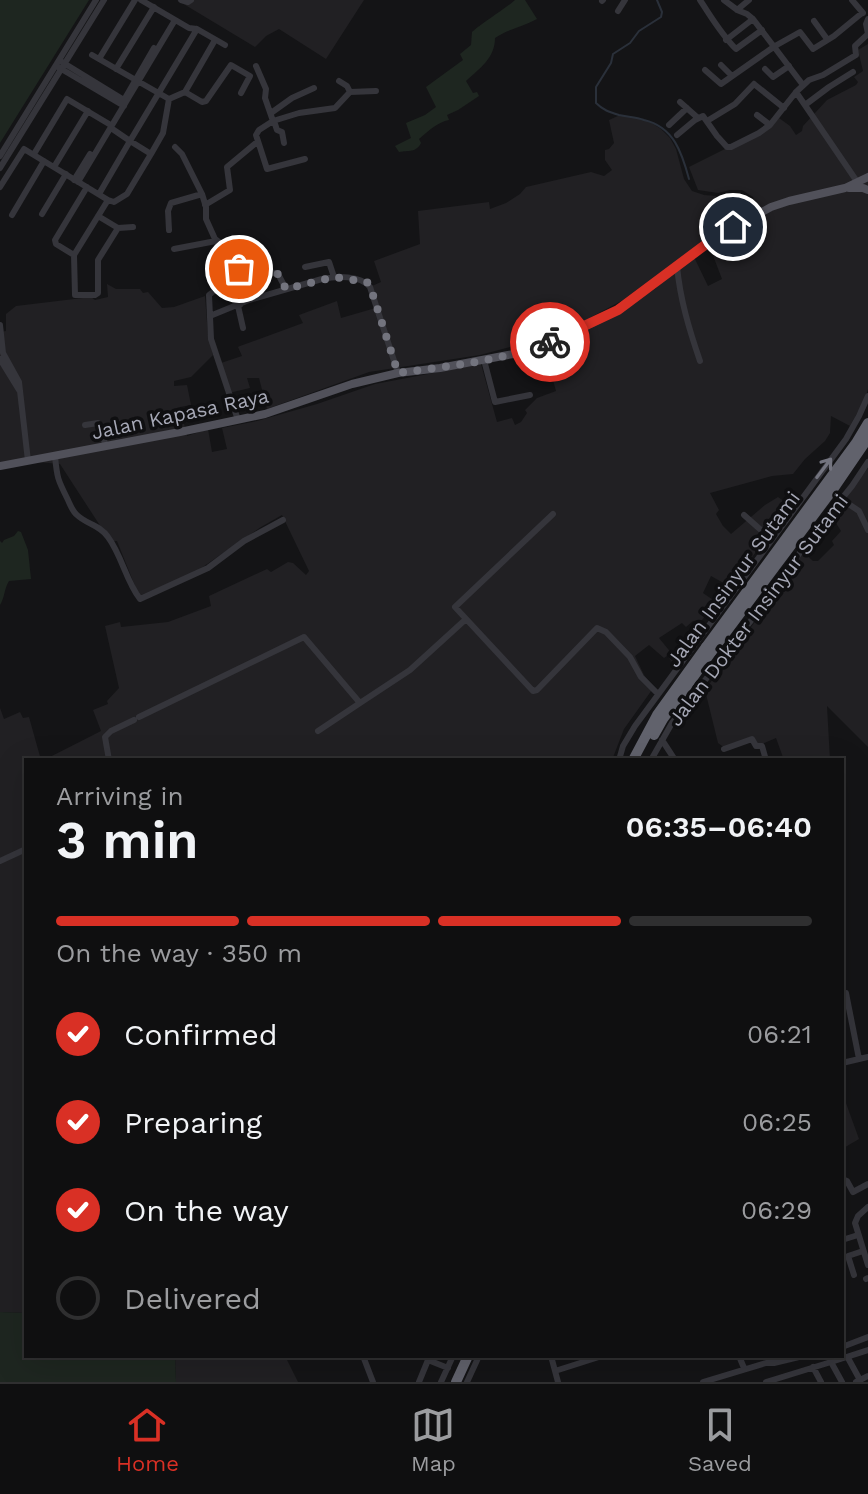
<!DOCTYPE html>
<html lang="en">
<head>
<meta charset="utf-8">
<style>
  body { margin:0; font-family:"Work Sans",sans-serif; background:#1d1d1e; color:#f1f3f6; height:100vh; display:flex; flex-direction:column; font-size:30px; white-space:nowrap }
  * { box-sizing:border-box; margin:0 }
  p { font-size:26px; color:#9b9c9f }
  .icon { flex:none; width:44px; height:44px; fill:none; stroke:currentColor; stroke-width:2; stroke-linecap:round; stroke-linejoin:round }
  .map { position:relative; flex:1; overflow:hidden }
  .details { position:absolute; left:24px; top:758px; width:820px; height:600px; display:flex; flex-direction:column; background:#0f0f10; border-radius:0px; box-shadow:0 8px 32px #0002,0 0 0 2px #2f2f30 }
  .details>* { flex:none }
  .pin { position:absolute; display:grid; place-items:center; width:68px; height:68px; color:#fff; margin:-34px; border:4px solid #fff; border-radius:50%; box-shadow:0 2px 8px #0007 }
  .courier { position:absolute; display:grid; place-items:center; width:80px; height:80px; margin:-40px; border:6px solid #d93025; border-radius:50%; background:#fff; color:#222; box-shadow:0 2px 10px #0007 }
  .head em { font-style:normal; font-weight:600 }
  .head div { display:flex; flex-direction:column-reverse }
  .head { display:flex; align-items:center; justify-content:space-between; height:136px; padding:0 32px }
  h1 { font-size:52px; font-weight:600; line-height:60px }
  .bar { display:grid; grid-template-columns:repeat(4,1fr); gap:12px 8px; align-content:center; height:96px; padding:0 32px }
  .bar i { height:10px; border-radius:6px; background:#2f2f30 }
  .bar .current { background:#d93025 }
  .bar p { grid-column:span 4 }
  ol { padding:0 32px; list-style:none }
  li { display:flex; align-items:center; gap:24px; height:88px }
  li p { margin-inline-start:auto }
  li .icon { padding:8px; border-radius:50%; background:#d93025; color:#fff; stroke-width:4 }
  li:last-child { color:#9b9c9f }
  li i { width:44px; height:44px; border:4px solid #2f2f30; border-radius:50% }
  .dock { display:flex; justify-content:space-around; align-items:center; height:112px; border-top:2px solid #2f2f30; background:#0f0f10; font-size:22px; color:#9b9c9f }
  .dock a { display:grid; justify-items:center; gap:4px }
  .dock .current { color:#d93025 }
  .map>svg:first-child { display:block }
  .built { fill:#212023 }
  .green { fill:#1e2620 }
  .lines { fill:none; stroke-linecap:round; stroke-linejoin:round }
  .stream { stroke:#2a303a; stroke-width:2 }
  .minor { stroke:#35353b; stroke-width:6 }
  .major { stroke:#51515a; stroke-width:8 }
  .highway { stroke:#61626c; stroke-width:10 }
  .highway-bridge { stroke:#61626c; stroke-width:10 }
  .oneway { stroke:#73747f }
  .done { stroke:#73747e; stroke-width:8; stroke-dasharray:0 14.4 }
  .route { stroke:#d93025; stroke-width:10 }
  .labels { text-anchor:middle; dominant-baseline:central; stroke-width:7; stroke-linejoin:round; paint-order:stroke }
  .street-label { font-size:20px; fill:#a6a8b6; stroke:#0f0f11 }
</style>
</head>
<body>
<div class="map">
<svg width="868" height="1382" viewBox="0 0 868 1382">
  <rect width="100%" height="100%" fill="#141416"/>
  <path class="built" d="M177,0H364L326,59L279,29L266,36L255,47Z
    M868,44V389L865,399L850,426L831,416L830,433L825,441L805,459L793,474L772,476L710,493L719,510L716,514L723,526L731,534L765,505L778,497L792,507L729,586L711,576L703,593L716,602L702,620L693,621L686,627L682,623L659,638L677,660L673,663L667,656L664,658L649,645L635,656L644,675L654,687L624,729L612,760H44L101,731L93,710L108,704L107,701L119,688L105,626L120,622L121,627L168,622L211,606L209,596L267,569L271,572L288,562L293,563L306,575L309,571L282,515L261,527L194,573L139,596L117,541H110L60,464L37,462L0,468V332L6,331V314L16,306L91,297L95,300L108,297L107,284L116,289H140L143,293L148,292L162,308L174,307L205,296L208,335L213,355L191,377L174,381V386L187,385L191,405L180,407L187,436L208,429L212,452L227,449L222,428L257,421L317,404L375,384L481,364L497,422L512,418L515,425L521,422L527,413L525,410L537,398L556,391L544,348L609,318L655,289L674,271L694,257L708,286L722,279L709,245L759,216L753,197L742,190H730L718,193L698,190L689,167L745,139L779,118L790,126L796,135L802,131L803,126L827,100L856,85L858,82L854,77L863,71L858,50Z
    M620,115L647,120L661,129L670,138L676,149L684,179L692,191L704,195L716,196L723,228L704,240L623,300L582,322L529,342L480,355L369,372L267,409L259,378H247L250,388L229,393L221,363L242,356L238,347L240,346L303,323L299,315L337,301L341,318L379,307L372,286L381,282L374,261L420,244L418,211L489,202L490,209L506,203L520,194L526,187L591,172L604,176L612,170L605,160V150L609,149L614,143L609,120Z
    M868,468V747L827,706L830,760H784L776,738L757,746L754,738L725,748L718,743L705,690L781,586L802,551L813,561H818L834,545L832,541L841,531L831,515Z
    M0,708L4,719L20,712L23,718L29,717L41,760H26V1313H25L0,1312Z
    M842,1092L859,1139L842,1149Z
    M175,1356H285L298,1382H176Z"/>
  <path class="green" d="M0,0H89L0,143Z
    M515,0H525L537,19C523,27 508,29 495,38C495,58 480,68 466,81L473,93L477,92L479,96L458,110L447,115L449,120C438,122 428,131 419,139L421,143C416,153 409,150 399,152L395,146L411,138L406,123L425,115L436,107L426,87L463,60L460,54L471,45L472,32C486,20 501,12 515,0Z
    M18,531L21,532L28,550L31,579L9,581C4,589 5,597 0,605V541L2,543L4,540L14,536Z
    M0,1312L26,1313V1356H175L176,1382H0Z"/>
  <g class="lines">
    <path class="stream" d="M657,0L662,12L661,17L639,31L630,43L613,54L611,63L596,87V103C603,110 609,112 619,115C627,117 636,117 644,120C674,127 682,153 689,179"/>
    <path class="minor" d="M141,0L189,28L197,29L225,45
      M181,0L188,2L191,0
      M700,0C712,18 721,34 736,49L762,30
      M724,0L736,9
      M749,0L737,10L747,14L753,19L803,85
      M852,0L863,13
      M602,1L603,0
      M618,11L625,0
      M814,21L827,39
      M726,40L753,19
      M92,55L169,99L185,92L215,40
      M99,59L135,0
      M62,62L124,100L154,48
      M721,65L732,76
      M256,66L266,89L265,98L273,121
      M58,67L124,106
      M116,69L154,7
      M765,69L773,77L789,66
      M705,70L721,84L775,46L800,32L813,49L834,36L862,13
      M339,81L347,86L350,92
      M754,84L784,108
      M185,92L202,102L206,101L231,65L250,76L241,93
      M796,92L858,183
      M680,102L698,118
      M805,105L829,87L853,72
      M271,113L292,98L314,88
      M757,115L770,125
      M274,121L277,130L282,132L284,143
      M707,121L735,104L754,84
      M669,125L687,108
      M111,128L130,141L197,29
      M677,135L695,120L703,116L717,136L727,147H731L759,133L770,125L796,92L809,80L823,75L856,55L855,46L868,34L866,24L868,19
      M175,147L182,154L202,194L206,207V219L215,239L232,252L243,266
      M34,154L67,99L109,124
      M0,156L96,0
      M305,159L267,169L256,135L259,130L273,121L299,113L335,108L350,92L376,91
      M54,167L88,111
      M0,168L104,0
      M74,180L90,154
      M78,182L175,20
      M0,187L24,149L108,200L114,202L127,194L151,154
      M99,194L130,141L151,154L163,133L169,99
      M108,200L74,255L75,295H95L98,293V260L118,228
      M205,205L230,190L227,167L257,142
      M42,214L66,174
      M12,215L44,161
      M98,216L118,228L133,227
      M169,230L168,211L171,203L202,194
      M174,249L216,241
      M74,255L56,244L55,240L87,187
      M677,266C680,299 689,329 700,361
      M305,267L329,262L334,277
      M213,271L219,287
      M232,282L240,305
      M238,306L243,328
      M210,316L249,300L322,279C337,276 360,275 370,287L398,373
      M0,325L3,353L19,382L28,461
      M0,359L19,390
      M484,360L495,402L530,395
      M238,420L211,339L209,295L219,287L232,282C233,271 244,264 254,263L266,271L278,274L286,289
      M85,425L98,423L106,446
      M55,456C57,478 58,480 67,498C70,504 72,511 77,515C86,524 100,525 108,537C122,556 126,581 140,599L208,568L244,541L283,520
      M841,499L859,511L868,530
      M553,514L455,607L533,691L537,690L597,628L606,632L630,657L641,677L658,694
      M744,515L771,539
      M139,717L304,637L360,703L410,670L466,619
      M318,731L360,703
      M662,740L675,760
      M724,749L752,739L756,746H762L766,760
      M109,760L105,737L111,731L134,720
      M619,760L623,746L635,726L846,439L859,416L868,396
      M651,760L672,723L750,622L814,533L852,486L868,462
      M0,861L26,849
      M846,993L859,1059
      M842,1063L868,1057
      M842,1179L847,1181L853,1192L868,1184
      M868,1207L858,1216L855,1223L868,1265
      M842,1240L858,1235
      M854,1275L848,1256L863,1251
      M866,1279L868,1278
      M842,1347L868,1337
      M363,1356L373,1382
      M551,1356L558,1382
      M739,1356L744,1368
      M848,1358L860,1380
      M831,1362L868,1350
      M813,1367L821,1382
      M555,1371L602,1356
      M419,1382L428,1360L448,1368
      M441,1382L453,1356
      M467,1382L479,1356
      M703,1382L766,1363H774L803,1356
      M766,1382L831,1362L842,1382
      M856,1382L868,1376"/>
    <path class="major" d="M849,188H863L868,190
      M0,466L180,432L265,414L352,384L398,373L440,368L513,354L536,348L562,338L618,310L713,239L771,207L789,201L845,188L868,177"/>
    <path class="highway" d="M706,647L856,443L868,423
      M712,651L834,488L868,438
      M456,1382L468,1356"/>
    <path class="highway-bridge" d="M654,735L663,719L712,651
      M633,760L657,715L706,647"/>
  </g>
  <defs><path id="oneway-shaft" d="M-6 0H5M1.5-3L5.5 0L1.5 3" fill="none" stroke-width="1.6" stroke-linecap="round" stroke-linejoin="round" transform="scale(2)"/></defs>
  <use class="oneway" href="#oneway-shaft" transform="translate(824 468) rotate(-53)"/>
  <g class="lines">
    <path class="done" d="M239,269L244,265L255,263L266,271L278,274L286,289L334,277L367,282L372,292L398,373C449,366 502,361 550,342"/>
    <path class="route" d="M550,342L618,310L713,239L733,227"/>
  </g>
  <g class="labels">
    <g class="street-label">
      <text transform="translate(180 414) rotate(-12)">Jalan Kapasa Raya</text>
      <text transform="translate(733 579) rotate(-54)">Jalan Insinyur Sutami</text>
      <text transform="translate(758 610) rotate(-53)">Jalan Dokter Insinyur Sutami</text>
    </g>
  </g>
</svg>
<div class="pin" style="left:239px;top:269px;background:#ea580c"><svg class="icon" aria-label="bag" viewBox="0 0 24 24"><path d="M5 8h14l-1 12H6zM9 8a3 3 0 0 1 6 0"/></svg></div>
<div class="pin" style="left:733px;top:227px;background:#1f2937"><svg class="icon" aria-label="home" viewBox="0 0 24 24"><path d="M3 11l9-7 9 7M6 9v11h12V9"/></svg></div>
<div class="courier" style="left:550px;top:342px"><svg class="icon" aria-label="bike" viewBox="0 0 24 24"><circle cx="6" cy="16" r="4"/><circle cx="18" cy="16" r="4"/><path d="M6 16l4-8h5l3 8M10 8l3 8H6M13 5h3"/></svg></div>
<section class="details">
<div class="head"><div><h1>3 min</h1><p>Arriving in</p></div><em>06:35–06:40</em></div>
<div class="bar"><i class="current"></i><i class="current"></i><i class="current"></i><i></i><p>On the way · 350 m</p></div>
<ol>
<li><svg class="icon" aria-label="check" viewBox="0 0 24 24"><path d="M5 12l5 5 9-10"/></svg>Confirmed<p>06:21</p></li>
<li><svg class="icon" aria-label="check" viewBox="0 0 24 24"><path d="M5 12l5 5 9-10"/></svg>Preparing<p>06:25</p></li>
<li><svg class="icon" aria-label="check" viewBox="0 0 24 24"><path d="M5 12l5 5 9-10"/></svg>On the way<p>06:29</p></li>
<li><i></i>Delivered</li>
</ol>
</section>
</div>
<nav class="dock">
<a class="current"><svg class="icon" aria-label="home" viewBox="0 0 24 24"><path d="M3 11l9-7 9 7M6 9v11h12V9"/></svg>Home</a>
<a><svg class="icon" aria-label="map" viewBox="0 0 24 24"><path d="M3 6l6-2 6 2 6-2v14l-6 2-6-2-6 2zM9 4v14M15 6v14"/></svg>Map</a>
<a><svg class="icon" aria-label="saved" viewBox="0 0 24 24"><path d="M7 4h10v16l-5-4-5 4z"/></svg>Saved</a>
</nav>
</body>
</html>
